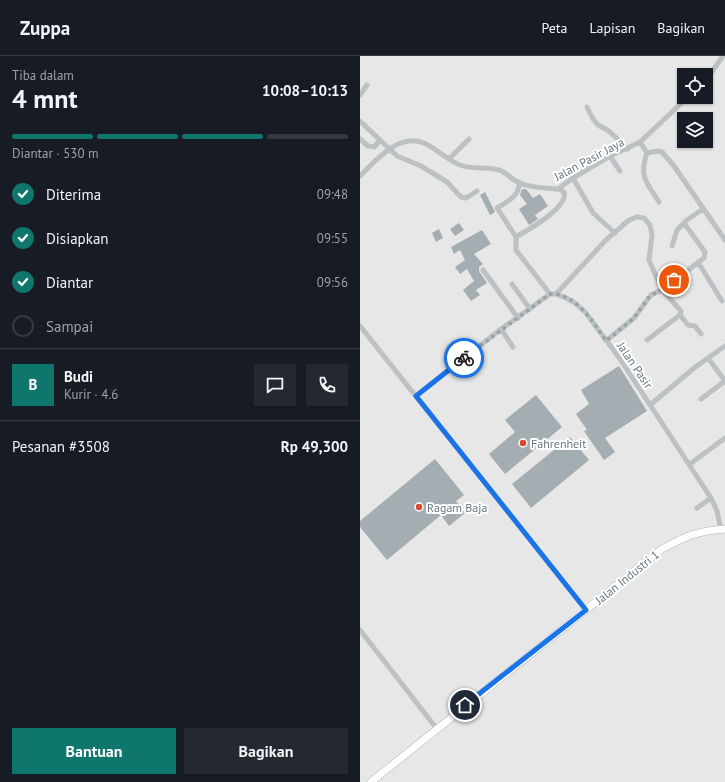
<!DOCTYPE html>
<html lang="id">
<head>
<meta charset="utf-8">
<style>
  body { margin:0; font-family:"PT Sans",sans-serif; background:#242831; color:#f1f3f6; height:100vh; display:flex; flex-direction:column; font-size:15px; white-space:nowrap }
  * { box-sizing:border-box; margin:0 }
  p { font-size:13px; color:#9ea1a6 }
  .icon { flex:none; width:22px; height:22px; fill:none; stroke:currentColor; stroke-width:2; stroke-linecap:round; stroke-linejoin:round }
  .map { position:relative; flex:1; overflow:hidden }
  .drawer { display:flex; flex-direction:column; background:#171b24; width:360px }
  .drawer>* { flex:none }
  .tools { position:absolute; left:317px; top:12px; display:grid; gap:8px }
  .tools a { display:grid; place-items:center; width:36px; height:36px; border-radius:0px; background:#171b24; box-shadow:0 1px 3px #0004; font-size:20px }
  .pin { position:absolute; display:grid; place-items:center; width:34px; height:34px; color:#fff; margin:-17px; border:2px solid #fff; border-radius:50%; box-shadow:0 1px 4px #0007 }
  .courier { position:absolute; display:grid; place-items:center; width:40px; height:40px; margin:-20px; border:3px solid #1a73e8; border-radius:50%; background:#fff; color:#222; box-shadow:0 1px 5px #0007 }
  .headline em { font-style:normal; font-weight:700 }
  .headline div { display:flex; flex-direction:column-reverse }
  .headline { display:flex; align-items:center; justify-content:space-between; height:68px; padding:0 12px }
  h1 { font-size:26px; font-weight:700; line-height:30px }
  .bar { display:grid; grid-template-columns:repeat(4,1fr); gap:6px 4px; align-content:center; height:48px; padding:0 12px }
  .bar i { height:5px; border-radius:3px; background:#363941 }
  .bar .selected { background:#0f766e }
  .bar p { grid-column:span 4 }
  .line { display:flex; align-items:center; gap:10px; padding:0 12px; border-top:1px solid #363941 }
  .line div { flex:1 }
  .round { display:grid; place-items:center; flex:none; width:42px; height:42px; border-radius:0px; background:#242831 }
  ol { padding:0 12px; list-style:none }
  li { display:flex; align-items:center; gap:12px; height:44px }
  li p { margin-inline-start:auto }
  li .icon { padding:4px; border-radius:50%; background:#0f766e; color:#fff; stroke-width:4 }
  li:last-child { color:#9ea1a6 }
  li i { width:22px; height:22px; border:2px solid #363941; border-radius:50% }
  .button { display:flex; gap:8px; margin-top:auto; padding:8px 12px }
  .button a { flex:1; height:46px; border-radius:0px; background:#0f766e; color:#fff; font-size:16px; font-weight:700; line-height:46px; text-align:center }
  .button a+a { background:#242831; color:#f1f3f6 }
  header { display:flex; align-items:center; gap:24px; box-sizing:border-box; height:56px; padding:0 20px; background:#171b24; border-bottom:1px solid #363941 }
  header strong { font-size:19px }
  nav { display:flex; gap:22px; margin-inline-start:auto; font-size:14px }
  main { display:flex; flex:1; min-height:0 }
  .map>svg:first-child { display:block }
  .built { fill:#e6e7e6; fill-rule:evenodd }
  .building { fill:#a4adb2 }
  .lines { fill:none; stroke-linecap:round; stroke-linejoin:round }
  .secondary-casing { stroke:#afb5b9; stroke-width:8 }
  .street { stroke:#bcc1c4; stroke-width:5 }
  .secondary { stroke:#fff; stroke-width:7 }
  .done { stroke:#98a4a9; stroke-width:4; stroke-dasharray:0 7.2 }
  .route { stroke:#1a73e8; stroke-width:5 }
  .poi-dot { fill:#d9492f; stroke:#fff; stroke-width:1.5 }
  .labels { text-anchor:middle; dominant-baseline:central; stroke-width:4; stroke-linejoin:round; paint-order:stroke }
  .street-label { font-size:12px; fill:#667882; stroke:#fff }
  .poi-label { font-size:12px; fill:#667882; stroke:#fff; text-anchor:start }
</style>
</head>
<body>
<header>
<strong>Zuppa</strong>
<nav><a>Peta</a><a>Lapisan</a><a>Bagikan</a></nav>
</header>
<main>
<section class="drawer">
<div class="headline"><div><h1>4 mnt</h1><p>Tiba dalam</p></div><em>10:08–10:13</em></div>
<div class="bar"><i class="selected"></i><i class="selected"></i><i class="selected"></i><i></i><p>Diantar · 530 m</p></div>
<ol>
<li><svg class="icon" aria-label="check" viewBox="0 0 24 24"><path d="M5 12l5 5 9-10"/></svg>Diterima<p>09:48</p></li>
<li><svg class="icon" aria-label="check" viewBox="0 0 24 24"><path d="M5 12l5 5 9-10"/></svg>Disiapkan<p>09:55</p></li>
<li><svg class="icon" aria-label="check" viewBox="0 0 24 24"><path d="M5 12l5 5 9-10"/></svg>Diantar<p>09:56</p></li>
<li><i></i>Sampai</li>
</ol>
<div class="line" style="height:72px"><b class="round" style="background:#0f766e;color:#fff">B</b><div><b>Budi</b><p>Kurir · 4.6</p></div><a class="round"><svg class="icon" aria-label="chat" viewBox="0 0 24 24"><path d="M4 5h16v11H9l-5 4z"/></svg></a><a class="round"><svg class="icon" aria-label="phone" viewBox="0 0 24 24"><path d="M5 4h4l2 5-3 2q2 4 5 5l2-3 5 2v4C11 20 4 13 5 4z"/></svg></a></div>
<div class="line" style="height:52px"><div>Pesanan #3508</div><b>Rp 49,300</b></div>
<div class="button"><a>Bantuan</a><a>Bagikan</a></div>
</section>
<div class="map">
<svg width="365" height="726" viewBox="0 0 365 726">
  <rect width="100%" height="100%" fill="#f6f5f2"/>
  <path class="built" d="M0,0H365V726H0ZM324,19H346V41H324ZM324,63H346V85H324Z"/>
  <path class="building" d="M162,133H166L173,142L180,138L188,150L175,159L178,163L169,169L159,153L167,148L160,139Z
    M125,136L135,156L130,159L120,139Z
    M99,167L104,174L95,180L90,173Z
    M79,173L83,182L76,186L72,177Z
    M122,174L131,188L114,198L123,208L119,211V215L127,227L116,234L120,239L111,245L103,234L114,225L107,213L100,218L95,211L105,204L100,194L94,198L91,191Z
    M259,310L287,355L245,382L255,396L244,404L224,375L227,374L216,358L229,348L221,334Z
    M176,339L202,371L145,418L129,398L155,376L145,364Z
    M210,381L229,404L171,452L152,428Z
    M75,403L104,439L96,445L105,457L89,470L81,459L27,504L0,471V465Z"/>
  <g class="lines">
    <g class="secondary-casing">
      <path id="secondary" d="M11,726L302,493C326,480 337,475 365,473"/>
    </g>
    <path class="street" d="M346,24L363,0
      M0,39L7,29
      M227,51L233,63L238,69L249,75L268,93
      M0,65L37,100L61,110L87,126L101,141L106,142L117,135
      M0,83L8,90L14,91L20,84
      M280,86L287,97C279,122 286,125 299,146
      M287,97L298,95L302,96L314,110L365,184
      M250,100L260,115
      M89,103L109,83
      M0,120C16,104 38,77 64,87C77,93 87,104 100,109C113,114 127,110 139,114C146,116 149,121 154,124C167,132 184,132 198,133L213,122L250,100L280,86L328,41
      M213,122L233,157L255,177
      M156,181L137,152C147,146 160,140 159,126
      M312,190L317,174L327,164L343,153
      M338,206L362,245
      M123,214L158,262
      M152,228L170,253
      M190,238L156,194V181C168,174 209,151 204,136L198,133
      M196,238L246,184L269,164L277,161L284,162L290,169L292,179L289,204L302,234L321,255L320,259L287,284
      M320,259L328,269L335,270L341,278
      M0,270L226,554
      M141,273L153,291
      M246,285L274,262L291,239L302,234L344,202L345,196L324,167
      M89,299L96,308
      M348,302L365,325
      M56,340L141,273L190,238H196L206,242L215,247L226,257L260,303L351,442L357,455L361,474
      M341,343L365,325
      M290,349L334,312L365,290
      M330,408L365,382
      M337,452L351,442
      M0,574L77,673"/>
    <use href="#secondary" class="secondary"/>
  </g>
  <g class="lines">
    <path class="done" d="M104,302L190,238C215,236 234,267 246,285L274,262L288,242L314,224"/>
    <path class="route" d="M104,302L56,340L226,554L105,649"/>
  </g>
  <g class="poi-dot">
    <circle cx="163" cy="387" r="4"/>
    <circle cx="59" cy="451" r="4"/>
  </g>
  <g class="labels">
    <g class="street-label">
      <text transform="translate(229 103) rotate(-28)">Jalan Pasir Jaya</text>
      <text transform="translate(275 309) rotate(56)">Jalan Pasir</text>
      <text transform="translate(267 521) rotate(-39)">Jalan Industri 1</text>
    </g>
    <g class="poi-label">
      <text x="171" y="387">Fahrenheit</text>
      <text x="67" y="451">Ragam Baja</text>
    </g>
  </g>
</svg>
<div class="tools">
<a><svg class="icon" aria-label="locate" viewBox="0 0 24 24"><circle cx="12" cy="12" r="6"/><path d="M12 2v4M12 18v4M2 12h4M18 12h4"/></svg></a>
<a><svg class="icon" aria-label="layers" viewBox="0 0 24 24"><path d="M12 4l9 5-9 5-9-5zM3 14l9 5 9-5"/></svg></a>
</div>
<div class="pin" style="left:314px;top:224px;background:#ea580c"><svg class="icon" aria-label="bag" viewBox="0 0 24 24"><path d="M5 8h14l-1 12H6zM9 8a3 3 0 0 1 6 0"/></svg></div>
<div class="pin" style="left:105px;top:649px;background:#1f2937"><svg class="icon" aria-label="home" viewBox="0 0 24 24"><path d="M3 11l9-7 9 7M6 9v11h12V9"/></svg></div>
<div class="courier" style="left:104px;top:302px"><svg class="icon" aria-label="bike" viewBox="0 0 24 24"><circle cx="6" cy="16" r="4"/><circle cx="18" cy="16" r="4"/><path d="M6 16l4-8h5l3 8M10 8l3 8H6M13 5h3"/></svg></div>
</div>
</main>
</body>
</html>
